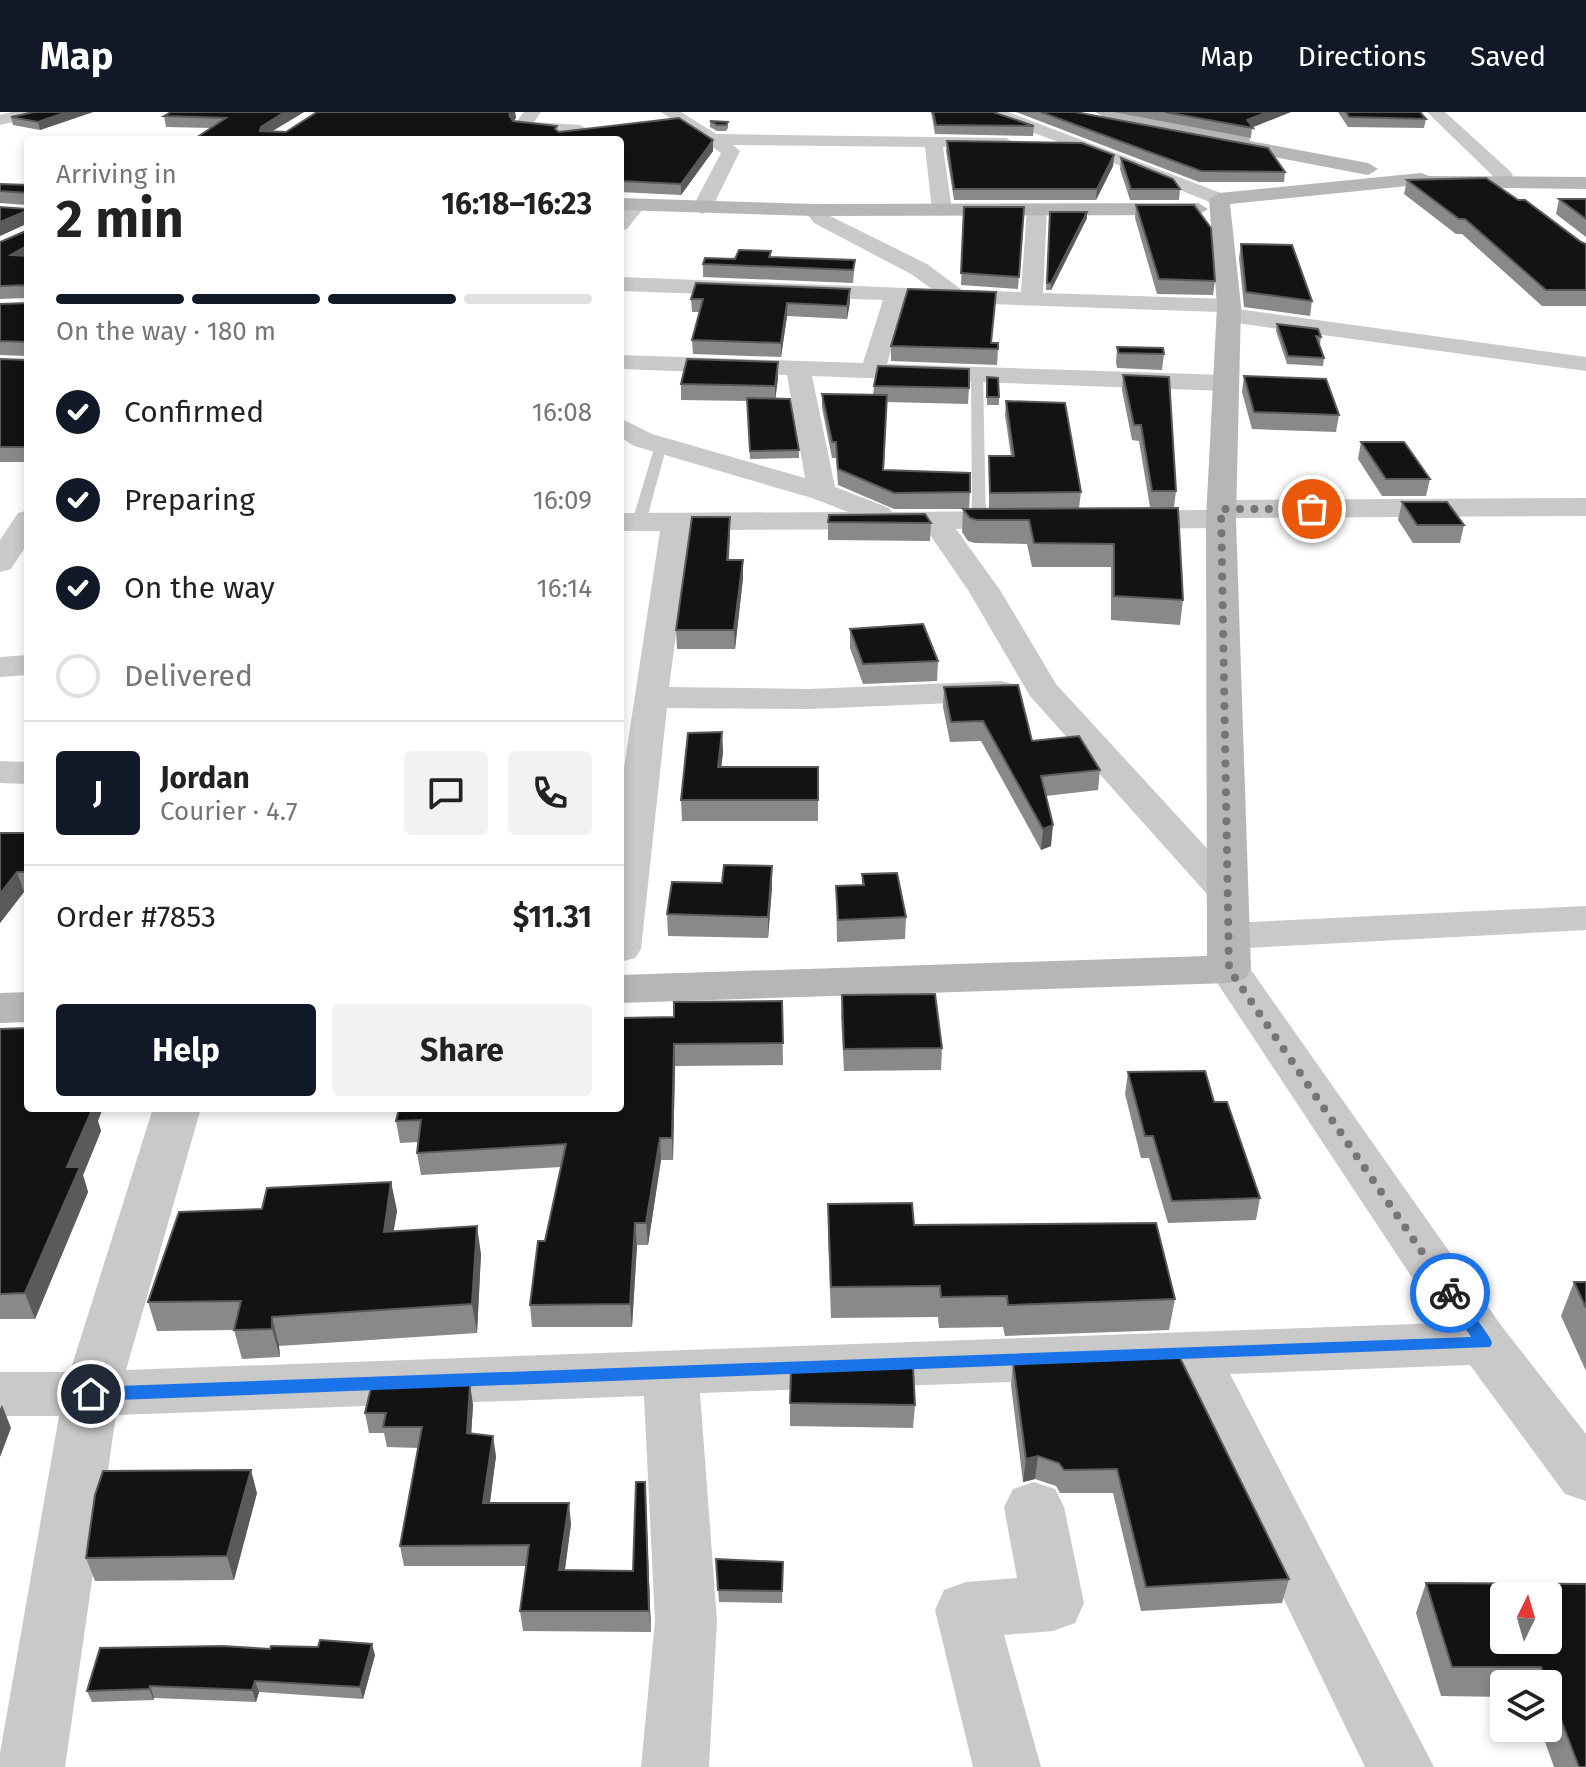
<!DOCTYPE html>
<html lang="en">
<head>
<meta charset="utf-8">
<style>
  body { margin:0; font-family:"Fira Sans",sans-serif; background:#f2f2f2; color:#222; height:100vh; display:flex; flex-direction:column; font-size:30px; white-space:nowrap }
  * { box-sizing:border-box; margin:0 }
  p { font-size:26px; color:#767676 }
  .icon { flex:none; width:44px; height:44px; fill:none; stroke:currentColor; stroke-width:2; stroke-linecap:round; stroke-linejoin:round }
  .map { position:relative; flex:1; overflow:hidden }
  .sheet { position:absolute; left:24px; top:24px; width:600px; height:976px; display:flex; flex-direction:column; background:#fff; border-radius:8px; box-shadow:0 4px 12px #0003 }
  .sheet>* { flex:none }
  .needle { width:52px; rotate:5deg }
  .tools { position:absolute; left:1490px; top:1470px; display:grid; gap:16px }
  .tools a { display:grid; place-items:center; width:72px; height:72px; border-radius:8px; background:#fff; box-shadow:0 4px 12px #0003; font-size:40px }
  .pin { position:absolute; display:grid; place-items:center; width:68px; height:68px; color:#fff; margin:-34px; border:4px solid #fff; border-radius:50%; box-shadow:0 2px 8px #0007 }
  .courier { position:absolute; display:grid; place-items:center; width:80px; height:80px; margin:-40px; border:6px solid #1a73e8; border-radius:50%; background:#fff; color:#222; box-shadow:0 2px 10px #0007 }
  .head em { font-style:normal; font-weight:700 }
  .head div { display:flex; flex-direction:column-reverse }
  .head { display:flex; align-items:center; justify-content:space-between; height:136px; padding:0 32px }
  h1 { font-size:52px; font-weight:700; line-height:60px }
  .bar { display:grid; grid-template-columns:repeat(4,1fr); gap:12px 8px; align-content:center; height:96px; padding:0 32px }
  .bar i { height:10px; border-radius:6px; background:#e0e0e0 }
  .bar .current { background:#111827 }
  .bar p { grid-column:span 4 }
  .line { display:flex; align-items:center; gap:20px; padding:0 32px; border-top:2px solid #e0e0e0 }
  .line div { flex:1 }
  .round { display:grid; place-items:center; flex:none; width:84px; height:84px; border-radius:8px; background:#f2f2f2 }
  ol { padding:0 32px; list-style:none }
  li { display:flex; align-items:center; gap:24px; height:88px }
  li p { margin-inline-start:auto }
  li .icon { padding:8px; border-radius:50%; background:#111827; color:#fff; stroke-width:4 }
  li:last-child { color:#767676 }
  li i { width:44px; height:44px; border:4px solid #e0e0e0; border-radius:50% }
  .cta { display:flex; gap:16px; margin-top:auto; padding:16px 32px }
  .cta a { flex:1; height:92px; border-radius:8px; background:#111827; color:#fff; font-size:32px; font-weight:700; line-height:92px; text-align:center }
  .cta a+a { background:#f2f2f2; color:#222 }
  header { display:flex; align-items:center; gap:48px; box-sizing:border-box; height:112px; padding:0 40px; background:#111827; color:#fff }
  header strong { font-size:38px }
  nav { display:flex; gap:44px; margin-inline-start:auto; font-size:28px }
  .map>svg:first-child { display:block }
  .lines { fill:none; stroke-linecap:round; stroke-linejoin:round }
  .lane { fill:#c9c9c9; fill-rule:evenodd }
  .street { fill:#c9c9c9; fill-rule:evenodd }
  .secondary { fill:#b6b6b6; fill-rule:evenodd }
  .wall { fill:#898989 }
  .shaded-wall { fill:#5a5a5a }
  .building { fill:#131313; stroke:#5a5a5a; stroke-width:2; fill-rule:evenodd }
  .route { fill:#1a73e8 }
  .done { stroke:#767676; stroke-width:8; stroke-dasharray:0 14.4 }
</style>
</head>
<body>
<header>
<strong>Map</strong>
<nav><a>Map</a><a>Directions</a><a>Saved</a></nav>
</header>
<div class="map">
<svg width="1586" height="1655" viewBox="0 0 1586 1655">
  <rect width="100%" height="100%" fill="#fff"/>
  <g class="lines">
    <path class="lane" d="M977,259L983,263L986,409L979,413L972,409L971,263Z
      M661,329L667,333L646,410L634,413L632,410L655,333Z"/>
    <path class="street" d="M12,0H42L40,4L0,13V3Z
      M524,0H541L534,10L580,13L589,18L580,23L516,18L513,14Z
      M661,0H681L716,22L1006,26L1015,31L1006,36L943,35L952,98L942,104L932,98L925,35L733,33L740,39L712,96L702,102L692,96L721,41Z
      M984,0H1008L1226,83L1229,87L1226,91H1212L1079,37L986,4Z
      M1427,0H1445L1511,60L1513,64L1511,68H1497Z
      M636,87L646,93L627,117L620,119C620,105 620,91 636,87Z
      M1037,91L1047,97L1043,181L1229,187L1237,189L1240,194L1238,197L1586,245V259L1229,210L1221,208L1219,200L905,189L887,252L1226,263L1235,266L1239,271L1235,276L1226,279L812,264L835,375L889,396L892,400L1019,399L1029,402L1034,408L1029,414L956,417L1000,478L1056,572L1248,781L1242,790L1228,793L1214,790L1030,584L968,478L926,417L690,418L669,575L809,577L1001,569L1013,572L1018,579L1013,586L1001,589L809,597L667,596L641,837L635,846L620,850V682L660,419H620V401L848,400L812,386L634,334L620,325V306L652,322L805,366L787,263L620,257V243L863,251L883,188L620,179V165L932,177L911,162L814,111L804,98L814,92L821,94L828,103L927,152L962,178L1021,180L1027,97Z
      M1586,386V404L1235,406L1231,413L1221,416L1121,417L1111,414L1106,408L1111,402L1121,399L1207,398L1211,391L1221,388Z
      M28,398V431L11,457L0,460V428L18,401Z
      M28,543V563L0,565V545Z
      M0,649L28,650V672L0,671Z
      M1586,794V818L1228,837L1213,833L1207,824L1213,815L1228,811Z
      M1229,844L1244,848L1503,1216L1586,1322V1389L1565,1382L1470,1253L1230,1262L1434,1655H1365L1176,1264L700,1281L717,1509L709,1655H641L655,1509L644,1284L116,1303L65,1655H0V1641L59,1304H0V1260H70L153,996H201L126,1258L1442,1211L1208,857L1214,848Z
      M1034,1370L1055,1377L1064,1395L1084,1491L1075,1511L1053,1519L1004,1523L1041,1655H973L935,1498L944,1478L966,1470L1017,1466L1004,1395L1013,1377Z"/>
    <path class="secondary" d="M1095,0H1133L1243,20L1250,22V29L1368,51L1378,57L1368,63L1211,33L1204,31V24L1104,5Z
      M1421,61L1429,64L1586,65V77L1435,75L1427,72L1230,92L1241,194L1236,407L1251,857L1245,867L1229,871L620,891V863L1207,844L1206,407L1217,194L1209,87L1219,81Z
      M620,86L814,92L1198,91L1208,97L1198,103L814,104L620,98Z
      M28,880V910L0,911V881Z"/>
  </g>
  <path class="wall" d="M93,0L40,18L13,13L11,5Z
    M171,0H304L273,19L286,20L317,0H515L516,6L513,9L558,19L713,39L681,83L620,80V28H193L211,16L166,15L164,4Z
    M931,0H993L1034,14L1033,24L935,22Z
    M1016,0H1075L1285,60L1284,70H1199Z
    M1113,0H1291L1252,15L1251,26Z
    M1338,0H1420L1426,7L1424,16L1348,15Z
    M710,9L728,10V16L726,19H717L710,15Z
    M947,29L1114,43L1113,54L1096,88H954L946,39Z
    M1121,46L1180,77L1179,88H1130L1120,57Z
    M1407,68L1586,132V194H1542L1462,122H1456L1404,82Z
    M0,72L28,73V350H0V247L26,248L27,244L0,243V192L27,191V186L0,187V130L26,119V112L0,124L27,97V93L0,91Z
    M1559,87H1586V125L1556,102Z
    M1136,93L1215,169L1213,183L1157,182L1135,106Z
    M964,95H1024L1018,177L961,173Z
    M1050,100H1087V106L1051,178H1046Z
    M1241,132L1312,189L1310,204L1244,195L1239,146Z
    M771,139V145L855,148L853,171L703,165V152Z
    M850,177V190L847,207L787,204L781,245L693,242L692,228L700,200H692L691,187Z
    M1277,212L1321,225L1320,233L1324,246L1323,254L1287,252L1276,219Z
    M991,231L998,237L997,253L891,249V234Z
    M1117,235L1164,242L1162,258L1117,256L1116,250Z
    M778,250V266L775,287L799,338V346L750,347L747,289L681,288V272Z
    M1123,263L1176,379L1174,395H1150L1139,329L1132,328L1122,278Z
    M1244,264L1339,303L1336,320L1252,317L1242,280Z
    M987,265L999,285V293H987Z
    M874,274L969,276L968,292L887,290L884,358L970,380L969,397H894L838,373L836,346H832L822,296V282L873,283Z
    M1006,289L1081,380L1079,396H989V344H1011L1005,303Z
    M1361,330L1430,367L1426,384H1382L1358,347Z
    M1402,390L1464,413L1460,431H1413L1398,408Z
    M1178,396L1183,488L1180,513L1111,508V455H1032L1027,432L975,431L968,429L962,420L963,397Z
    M828,410L931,411L930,429L828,428Z
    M730,422L729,448L743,466L735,537H677L676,518Z
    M850,517L938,549L937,569L863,572L850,536Z
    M944,575L1032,629L1100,658L1098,678L1046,684L1051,734L1041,738L981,629L950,630L943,595Z
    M722,620L723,640L721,655H818V709H682L681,688Z
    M0,721H28V780H24L0,811Z
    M772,754V775L768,826L668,824L667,802L722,771Z
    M862,762L906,805L905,827L837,830L836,774L862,773Z
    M842,883L942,936L941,958L844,959L841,905Z
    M782,889L783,953L675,954L673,1048H661L648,1133H637L632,1215H532L530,1193L561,1055L421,1063L417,1041L419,1030L400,1031L396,1009L674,905Z
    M0,917L98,1009L101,1019L83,1063L88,1080L35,1207H0Z
    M1128,960L1214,990L1260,1086L1256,1108L1168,1111L1149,1046H1141L1125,982Z
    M391,1070L397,1099L393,1119L481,1142L477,1221L279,1234L280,1245L242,1247L234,1218L157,1219L148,1190L262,1097Z
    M828,1092L914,1113L1175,1187L1169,1218L1005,1224L1003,1215L939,1216L938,1205L831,1206L828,1122Z
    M1574,1170H1586V1259L1561,1204Z
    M1013,1250L1289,1467L1282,1491L1141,1499L1113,1381H1060L1056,1374L1035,1367L1023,1370L1011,1273Z
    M470,1273L473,1293L471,1322L496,1344L490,1391L571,1412L565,1458L633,1459L645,1370L651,1520L523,1519L520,1499L526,1454H404L400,1434L418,1336L387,1335L384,1321H369L365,1301Z
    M790,1291L915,1293L913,1316L790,1314Z
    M257,1381L234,1468L95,1469L86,1446Z
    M716,1447L783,1450L782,1491L719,1490Z
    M1426,1471L1586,1472V1655H1554L1540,1616H1548V1572H1504V1585L1441,1584L1416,1501Z
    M375,1543L363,1587L259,1580L256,1590L154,1586V1588L92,1590L87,1579Z"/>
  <path class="shaded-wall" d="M67,0H93L40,18L38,10Z
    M285,0H304L262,25L260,19L261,15Z
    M511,0H515L516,6L510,14L509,3Z
    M1268,0H1291L1251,16L1247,8Z
    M713,28V39L681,83V72Z
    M1114,43L1113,54L1096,88L1097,77Z
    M26,99L28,111L0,124V110Z
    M1087,100V106L1051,178V171Z
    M28,133V148L11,143Z
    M850,177V190L847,207V194Z
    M787,191V204L781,245V231Z
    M778,250V266L775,290V274Z
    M730,405V422L727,466V448Z
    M743,448V466L735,537L734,518Z
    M722,620L723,640L719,675L718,655Z
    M1053,713L1051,734L1041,738L1043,717Z
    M772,754V775L768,826V805Z
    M17,760L24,780L0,811V782Z
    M674,932L675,954L673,1048L672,1026Z
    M87,996H103L98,1009L101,1019L83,1063L88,1080L35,1207L25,1181Z
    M660,1026L661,1048L648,1133L646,1111Z
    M391,1070L397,1099L389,1148L384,1120Z
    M635,1111L637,1133L632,1215L630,1192Z
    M477,1114L481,1142L477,1221L472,1192Z
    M272,1205L279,1234L280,1245L272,1217Z
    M470,1273L473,1293L470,1342L467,1321Z
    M2,1293L11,1316L0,1345V1297Z
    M493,1324L496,1344L487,1411L483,1391Z
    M1038,1344L1035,1367L1023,1370L1026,1347Z
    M251,1358L257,1381L234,1468L227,1444Z
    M645,1370L646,1391L651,1520L649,1499Z
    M569,1391L571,1412L562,1478L559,1458Z
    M372,1532L375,1543L363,1587L360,1575Z
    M255,1569L259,1580L256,1590L252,1578Z
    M150,1574L154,1586V1588L149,1577Z"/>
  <path class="building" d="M34,0H67L38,10L11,5Z
    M171,0H285L261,15L260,19L286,20L317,0H511L509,3L513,9L557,14L555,17L559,20L679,6L713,28L681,72L620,69V28H193L226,6L164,4Z
    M933,0H993L1034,14L936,13Z
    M1041,0H1075L1268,36L1285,60L1201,59Z
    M1165,0H1268L1247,8L1253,16Z
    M1346,0H1420L1426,7L1349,5Z
    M710,9L728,10L726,13H717Z
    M947,29L1082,31L1114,43L1097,77H954Z
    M1121,46L1173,67L1180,77H1131Z
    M1486,66L1518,88H1525L1581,130L1586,132V178H1546L1465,107H1459L1407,68Z
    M0,72L28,73V133L11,143L28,144V335H0V247L26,248L27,230L0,229V192L27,191V173L0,174V130L26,119V99L0,110V95L27,97V81L0,79Z
    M1559,87H1586V107Z
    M1136,93H1194L1211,116L1215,169L1159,167Z
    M964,95H1024L1019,165L961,161Z
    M1050,100H1087L1051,171H1047Z
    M1241,132L1292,133L1312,189L1246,180Z
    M739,138L771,139L769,145L855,148L853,158L703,152L705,146L735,147Z
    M696,171L850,177L847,194L787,191L781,231L692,228L703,187H691Z
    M908,177L996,180L991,231H998V237L891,234Z
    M1277,212L1318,217L1321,225L1316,224L1324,246L1288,244Z
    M1117,235L1163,236L1164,242L1119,241Z
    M687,247L778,250L775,274L681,272Z
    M878,254L969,257V276L874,274Z
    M1123,263L1169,265L1176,379H1152L1141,313H1134Z
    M1244,264L1326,267L1339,303L1254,300Z
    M987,265L998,266L999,285H987Z
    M822,282L887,283L883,358L970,361V380L894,381L838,357L836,330H832Z
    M747,286L790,287L799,338L750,339Z
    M1006,289L1065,291L1081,380L990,381L989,344H1014Z
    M1361,330H1404L1430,367H1386Z
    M1402,390H1447L1464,413H1417Z
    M1178,396L1183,488L1114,484V432L1034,431L1029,408H977L970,406L963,397Z
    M925,402L931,411L828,410L829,403Z
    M692,405H730L727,448H743L734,518H676Z
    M923,512L938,549L863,552L850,517Z
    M1018,573L1032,629L1079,624L1100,658L1041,664L1053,713L1043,717L983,609L951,610L944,575Z
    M722,620L718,655H818V688H681L688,621Z
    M0,721H28V760H17L0,782Z
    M724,753L772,754L768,805L667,802L672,770L722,771Z
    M897,761L906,805L838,808L836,774L864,773L862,762Z
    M935,882L942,936L844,937L842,883Z
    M782,889L783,931L674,932L672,1026H660L646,1111H635L630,1192L530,1193L538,1129H545L566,1032L417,1041L421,1008L396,1009L399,996H620V906L674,905V890Z
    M28,916V996H93L67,1055H80L25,1181L0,1182V917Z
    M1205,959L1214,990H1227L1260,1086L1172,1089L1153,1024H1145L1128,960Z
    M391,1070L384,1120L477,1114L472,1192L272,1205V1217L234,1218L241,1189L148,1190L179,1100L262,1097L267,1076Z
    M912,1091L914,1113L1156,1111L1175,1187L1008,1193L1007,1184L941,1185L940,1174L831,1175L828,1092Z
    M1574,1170H1586V1196Z
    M1179,1244L1289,1467L1146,1475L1117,1357L1064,1358L1059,1351L1038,1344L1026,1347L1013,1250Z
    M913,1255L915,1293L790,1291L791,1257Z
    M470,1273L467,1321L493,1324L483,1391H569L559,1458L633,1459L636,1370H645L649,1499H520L529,1433L400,1434L422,1315H383L386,1301H365L371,1276Z
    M251,1358L227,1444L86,1446L95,1383L103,1359Z
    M716,1447L783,1450L782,1479L718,1478Z
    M1426,1471L1586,1472V1655H1579L1541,1555H1452ZM1504,1484H1548V1528H1504Z
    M320,1528L372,1532L360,1575L255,1569L252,1578L150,1574L149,1577L87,1579L100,1536L222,1534L270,1537L271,1534L318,1535Z"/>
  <path class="route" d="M1450,1175L1456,1177L1490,1226L1492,1231L1490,1235L91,1289L83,1282L91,1275L1471,1225L1442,1181Z"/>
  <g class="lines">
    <path class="done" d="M1312,397H1221L1229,857L1450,1181"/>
  </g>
</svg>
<div class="tools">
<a><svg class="needle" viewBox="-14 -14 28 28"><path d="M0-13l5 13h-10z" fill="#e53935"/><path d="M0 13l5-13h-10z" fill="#767676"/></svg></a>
<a><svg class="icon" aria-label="layers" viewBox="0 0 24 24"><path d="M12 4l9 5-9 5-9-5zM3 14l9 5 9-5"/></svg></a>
</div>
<div class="pin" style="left:1312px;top:397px;background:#ea580c"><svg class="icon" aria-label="bag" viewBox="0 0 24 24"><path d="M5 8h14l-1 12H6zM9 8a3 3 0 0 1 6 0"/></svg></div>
<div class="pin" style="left:91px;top:1282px;background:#1f2937"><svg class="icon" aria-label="home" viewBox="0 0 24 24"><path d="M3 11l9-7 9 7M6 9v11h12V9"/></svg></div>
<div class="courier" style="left:1450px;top:1181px"><svg class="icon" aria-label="bike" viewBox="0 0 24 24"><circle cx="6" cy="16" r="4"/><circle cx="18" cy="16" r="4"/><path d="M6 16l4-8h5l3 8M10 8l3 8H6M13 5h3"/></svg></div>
<section class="sheet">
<div class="head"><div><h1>2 min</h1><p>Arriving in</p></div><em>16:18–16:23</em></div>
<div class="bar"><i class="current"></i><i class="current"></i><i class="current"></i><i></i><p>On the way · 180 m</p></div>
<ol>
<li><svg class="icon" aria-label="check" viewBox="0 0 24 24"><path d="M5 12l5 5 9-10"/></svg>Confirmed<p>16:08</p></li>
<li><svg class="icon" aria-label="check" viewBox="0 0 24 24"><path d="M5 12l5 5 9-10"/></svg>Preparing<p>16:09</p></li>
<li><svg class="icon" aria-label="check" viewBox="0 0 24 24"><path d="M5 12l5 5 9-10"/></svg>On the way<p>16:14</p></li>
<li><i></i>Delivered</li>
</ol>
<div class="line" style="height:144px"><b class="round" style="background:#111827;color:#fff">J</b><div><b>Jordan</b><p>Courier · 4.7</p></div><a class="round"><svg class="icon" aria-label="chat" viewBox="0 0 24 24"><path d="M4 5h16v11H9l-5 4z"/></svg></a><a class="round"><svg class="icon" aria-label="phone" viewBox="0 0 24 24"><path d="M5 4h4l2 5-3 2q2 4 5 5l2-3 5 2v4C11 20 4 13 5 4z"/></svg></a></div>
<div class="line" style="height:104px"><div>Order #7853</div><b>$11.31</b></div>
<div class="cta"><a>Help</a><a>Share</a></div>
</section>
</div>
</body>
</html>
